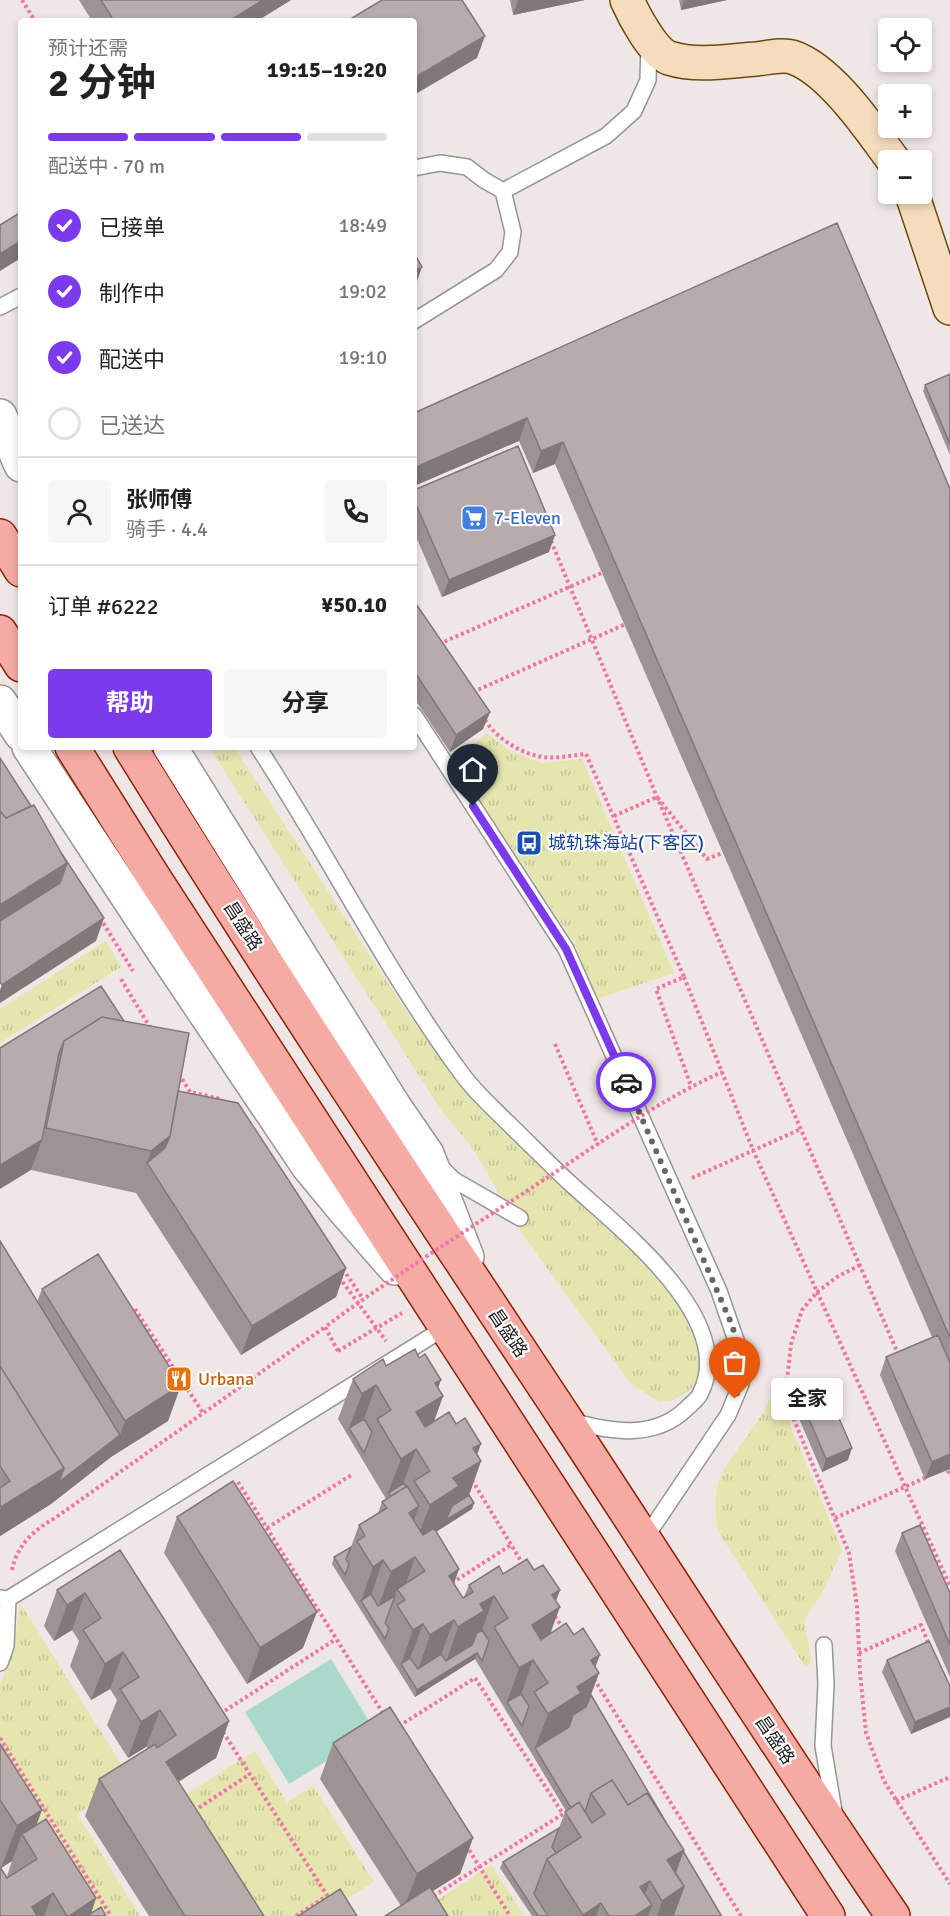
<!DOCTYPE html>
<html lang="zh">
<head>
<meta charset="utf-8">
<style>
  body { margin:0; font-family:Signika,"Noto Sans SC",sans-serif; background:#f6f6f6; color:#222; height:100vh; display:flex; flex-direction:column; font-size:22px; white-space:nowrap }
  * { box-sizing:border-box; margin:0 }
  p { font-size:20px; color:#767676 }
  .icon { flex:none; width:33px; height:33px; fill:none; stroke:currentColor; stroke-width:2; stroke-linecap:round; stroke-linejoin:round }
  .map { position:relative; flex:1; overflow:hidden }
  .panel { position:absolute; left:18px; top:18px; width:399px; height:732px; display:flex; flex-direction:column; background:#fff; border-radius:6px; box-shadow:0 3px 9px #0003 }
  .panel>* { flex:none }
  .controls { position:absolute; left:878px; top:18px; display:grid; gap:12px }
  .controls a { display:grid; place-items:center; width:54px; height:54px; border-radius:6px; background:#fff; box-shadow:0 3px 9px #0003; font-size:30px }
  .pin { position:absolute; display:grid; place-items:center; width:51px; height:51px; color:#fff; margin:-62px -26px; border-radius:50% 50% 50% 0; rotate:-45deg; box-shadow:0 0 6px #0007 }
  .pin .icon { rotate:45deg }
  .courier { position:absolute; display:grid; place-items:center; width:60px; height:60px; margin:-30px; border:4px solid #7c3aed; border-radius:50%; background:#fff; color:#222; box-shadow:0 2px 8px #0007 }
  .bubble { position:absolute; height:42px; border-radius:6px; background:#fff; box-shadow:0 3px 9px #0003; font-size:20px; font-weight:700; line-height:42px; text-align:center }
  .summary em { font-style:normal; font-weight:700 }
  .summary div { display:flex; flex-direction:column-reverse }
  .summary { display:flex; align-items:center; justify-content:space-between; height:102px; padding:0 30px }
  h1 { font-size:39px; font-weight:700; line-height:45px }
  .bar { display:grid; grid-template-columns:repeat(4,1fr); gap:9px 6px; align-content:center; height:72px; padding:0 30px }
  .bar i { height:8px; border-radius:4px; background:#e0e0e0 }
  .bar .active { background:#7c3aed }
  .bar p { grid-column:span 4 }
  .line { display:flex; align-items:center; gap:15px; padding:0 30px; border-top:2px solid #e0e0e0 }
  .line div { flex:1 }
  .round { display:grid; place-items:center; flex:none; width:63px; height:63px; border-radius:6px; background:#f6f6f6 }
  ol { padding:0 30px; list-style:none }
  li { display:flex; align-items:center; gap:18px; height:66px }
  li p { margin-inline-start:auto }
  li .icon { padding:6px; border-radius:50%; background:#7c3aed; color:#fff; stroke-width:4 }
  li:last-child { color:#767676 }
  li i { width:33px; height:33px; border:3px solid #e0e0e0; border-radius:50% }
  .cta { display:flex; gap:12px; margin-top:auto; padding:12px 30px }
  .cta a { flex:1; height:69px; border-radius:6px; background:#7c3aed; color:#fff; font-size:24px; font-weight:700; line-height:69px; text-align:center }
  .cta a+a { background:#f6f6f6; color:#222 }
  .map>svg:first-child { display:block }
  .grass { fill:url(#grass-tufts) }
  .water { fill:#a9d9cd }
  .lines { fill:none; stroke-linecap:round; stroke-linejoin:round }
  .service-casing { stroke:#969696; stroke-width:18 }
  .tertiary-casing { stroke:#969696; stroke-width:36 }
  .secondary-casing { stroke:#6f490c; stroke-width:36 }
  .primary-casing { stroke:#8f220a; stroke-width:36 }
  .path { stroke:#f075a5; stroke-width:4; stroke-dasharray:3 3; stroke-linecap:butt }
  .service { stroke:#fff; stroke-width:15 }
  .tertiary { stroke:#fff; stroke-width:33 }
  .secondary { stroke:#f5dcbd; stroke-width:33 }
  .primary { stroke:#f5aaa4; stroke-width:33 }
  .path-bridge { stroke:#f075a5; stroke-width:4; stroke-dasharray:3 3; stroke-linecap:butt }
  .wall { fill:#9e9394 }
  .shaded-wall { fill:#817878 }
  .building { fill:#b8abac; stroke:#817878; stroke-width:1.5 }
  .done { stroke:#686565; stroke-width:6; stroke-dasharray:0 10.8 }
  .route { stroke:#7c3aed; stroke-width:8 }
  .labels { text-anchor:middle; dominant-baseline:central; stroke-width:4.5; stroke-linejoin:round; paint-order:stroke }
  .shop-label { font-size:18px; fill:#366cbe; stroke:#fff; text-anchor:start }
  .transit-label { font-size:18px; fill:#164399; stroke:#fff; text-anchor:start }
  .street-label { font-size:18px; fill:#1f1f1f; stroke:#fff }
  .food-label { font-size:18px; fill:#c56008; stroke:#fff; text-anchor:start }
</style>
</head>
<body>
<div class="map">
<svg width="950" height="1916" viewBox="0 0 950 1916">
  <defs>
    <pattern id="grass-tufts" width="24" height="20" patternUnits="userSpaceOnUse" patternTransform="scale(1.5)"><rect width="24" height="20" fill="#e5e5af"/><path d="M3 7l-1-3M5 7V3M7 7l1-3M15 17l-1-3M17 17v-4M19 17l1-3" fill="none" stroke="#c4c496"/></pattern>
  </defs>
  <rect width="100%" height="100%" fill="#efe7e6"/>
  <path class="grass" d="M487,733L510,751L542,763L582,759L674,973L597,999L575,944L453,759Z
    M209,747H234L410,1017L457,1080L503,1130L625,1242L673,1291L699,1340L701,1355L698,1380L689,1391L673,1400L659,1402L631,1384L518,1228L474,1150L441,1110Z
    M106,941L121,967L0,1043V1009Z
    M781,1378L784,1409L842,1551L821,1594L804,1620L812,1661L806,1668L718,1531C707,1473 732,1462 759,1419C767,1406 773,1391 781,1378Z
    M20,1603L131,1780L77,1814L140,1916H73L0,1801V1687L14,1645Z
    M255,1751L287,1802L313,1786L374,1882L320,1916H241L170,1804Z
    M491,1865L524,1916H420L418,1913Z"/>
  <path class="water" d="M331,1659L375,1731L289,1784L245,1712Z"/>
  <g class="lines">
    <g class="service-casing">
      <path id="service" d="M414,168L440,163L467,167L484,180L503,191L513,232L510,252L496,270L414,321
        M503,191L606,136L634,111L648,80L649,43
        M0,307L21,296
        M414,715L566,949L719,1291L740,1352L741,1384L728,1415L644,1540
        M258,747C328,854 386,971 462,1074C475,1092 492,1107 507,1122C529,1143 550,1165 572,1185C619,1228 739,1320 700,1394C698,1399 691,1404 687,1408C655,1440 611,1432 571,1421
        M442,1168L454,1180L520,1218
        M0,1598L8,1599L446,1327
        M824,1645L826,1684L823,1746L834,1811
        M0,1663L6,1646L8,1599"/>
    </g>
    <g class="tertiary-casing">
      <path id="tertiary" d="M0,416L21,465
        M0,702L21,734
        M29,747L164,952L308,1166L346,1212L395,1268
        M170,747L394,1106L427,1154L467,1257"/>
    </g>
    <g class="secondary-casing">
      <path id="secondary" d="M627,0C634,16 653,52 669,58C697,67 728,61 756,59C766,58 782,54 792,57C830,69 870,129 893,160
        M912,194L950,308"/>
    </g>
    <g class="primary-casing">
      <path id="primary" d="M0,536L21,570
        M0,632L21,665
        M72,747L153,876L828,1916
        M130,747C270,974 418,1196 565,1418C674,1584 781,1752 893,1916"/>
    </g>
    <path class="path" d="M22,0L35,21
      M551,541L657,797L899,1356
      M439,644L606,571
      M473,692L628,623
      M485,720C496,738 521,754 543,757C557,759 573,755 586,754L684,977L656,989L691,1086
      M614,816L657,797L707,859L725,852
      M100,918L133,971
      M684,977L753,1150L950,1586
      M121,979L151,1029
      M555,1044L598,1145
      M179,1074L190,1092L221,1099L224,1103
      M692,1178L801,1129
      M860,1265L837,1277L817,1292L802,1310L791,1344L787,1380L790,1410L849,1553L857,1606L860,1673L866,1733L884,1781L950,1884
      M343,1269L363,1299
      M339,1277L386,1341
      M135,1309L203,1413
      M338,1351L402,1313
      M946,1465L950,1476
      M472,1480L524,1566
      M238,1482L384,1715
      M835,1518L927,1477
      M267,1528L353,1474
      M12,1570C17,1545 34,1530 55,1518L325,1327
      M452,1583L511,1545
      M555,1616L564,1630
      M859,1653L921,1625L929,1645
      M594,1679L741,1916
      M220,1714L336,1639
      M399,1726L475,1678L563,1814L432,1897
      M223,1732L330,1900
      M0,1738L111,1916
      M896,1801L950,1777
      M194,1811L250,1774
      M466,1845L510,1916
      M296,1916L327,1896"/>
    <use href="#service" class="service"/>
    <use href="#tertiary" class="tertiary"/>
    <use href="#secondary" class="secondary"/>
    <use href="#primary" class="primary"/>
    <path class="path-bridge" d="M338,1351L325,1327C395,1275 469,1229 542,1181C600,1143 658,1101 722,1072"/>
  </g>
  <path class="wall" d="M79,0H291L257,21H92Z
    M510,0H585L513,15Z
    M679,0H727L681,10Z
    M837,223L950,489V1469L925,1479L880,1375L886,1357L932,1337L555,464L533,473L519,441L414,486V413Z
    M950,374V455L923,391L925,385Z
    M414,490L549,552L442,597L414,532Z
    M414,601L490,712L483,729L450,752L414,698Z
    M124,1021L178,1091L346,1268L336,1297L241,1355L136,1193L31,1170L0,1048Z
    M0,1241L37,1302L42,1289L181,1385L168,1421L111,1457L51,1504L0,1536Z
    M419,1358L441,1380L438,1388L443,1396L434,1422L456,1424L481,1461L469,1495L474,1503L472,1509L436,1532L459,1569L454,1584L463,1598L464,1597L469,1585L503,1574L534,1570L560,1590L556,1601L551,1631L595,1667L599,1673L591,1695L721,1916H532L500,1868L503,1862L559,1828L565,1812L566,1811L475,1659L415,1697L332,1564L334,1557L351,1547L359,1525L378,1513L382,1502L386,1499L338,1419L353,1379L386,1366Z
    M799,1395L848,1460L822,1472L794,1407Z
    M177,1517L303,1648L247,1684L164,1553Z
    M902,1533L950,1593V1677L895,1551Z
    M120,1550L229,1721L216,1758L178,1782L264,1916H149L85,1816L99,1779L148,1748L146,1747L128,1758L107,1725L117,1700L110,1689L91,1700L70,1666L79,1641L72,1630L54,1641L44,1626L57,1590Z
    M887,1660L950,1686V1717L911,1734L882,1672Z
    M333,1743L473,1838L460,1874L432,1891L401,1906L320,1779Z
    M0,1744L36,1825L96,1898L91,1914L106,1916H0L8,1877L7,1876L12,1861L1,1868L0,1866Z"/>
  <path class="shaded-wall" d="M263,0H291L257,21H229Z
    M518,0H585L513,15Z
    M684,0H727L681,10Z
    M485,36L477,58L414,95V78Z
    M21,241V258L0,271V254Z
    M422,267L416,284L414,285V271Z
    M527,418L519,441L414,486V468Z
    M563,442L555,464L533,473L541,451Z
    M555,535L549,552L442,597L449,580Z
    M490,712L483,729L450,752L456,735Z
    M67,863L51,905L0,938V905Z
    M104,918L96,941L0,1003V990L2,985Z
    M170,1136L155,1176L147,1163L151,1151Z
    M42,1140L31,1170L0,1189V1165Z
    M346,1268L336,1297L241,1355L252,1326Z
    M441,1380L432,1402L443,1396L428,1437L416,1412L435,1383Z
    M181,1385L168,1421L111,1457L51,1504L0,1536V1511L1,1507L64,1468L120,1435L125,1421Z
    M376,1385L362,1425L349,1428L362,1394Z
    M481,1444L473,1466L481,1461L467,1501L474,1503L472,1509L407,1550L417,1539L430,1505L453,1478L473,1448Z
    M852,1448L848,1460L822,1472L826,1459Z
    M416,1449L401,1489L388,1493L401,1459Z
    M950,1454V1469L925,1479L932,1462Z
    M419,1506L405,1547L409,1513Z
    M415,1557L402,1595L397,1589L393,1602L376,1613L391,1572Z
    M383,1560L369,1601H361L373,1567Z
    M459,1569L444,1609L449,1576Z
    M560,1590L551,1613L560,1607L545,1648L532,1625L552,1595Z
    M85,1593L72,1630L54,1641L67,1605Z
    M494,1596L480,1636L470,1651L444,1668L458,1627L480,1604Z
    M317,1612L303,1648L247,1684L260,1648Z
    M454,1620L439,1660L416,1676L430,1635Z
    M423,1624L408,1664H401L413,1630Z
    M123,1652L110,1689L91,1700L105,1664Z
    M477,1653L475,1659L415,1697L417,1690Z
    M600,1655L591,1678L599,1673L584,1713L567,1733L535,1748L548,1714L577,1687L591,1660Z
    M533,1660L519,1700L507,1702L519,1668Z
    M950,1707V1717L911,1734L915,1722Z
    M160,1710L146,1747L128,1758L141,1722Z
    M229,1721L216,1758L153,1798L166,1762Z
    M42,1810L29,1845L22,1834L12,1861L1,1868L17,1826Z
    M473,1838L460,1874L403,1910L417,1874Z
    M684,1850L669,1892L667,1860Z
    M650,1881L637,1915L652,1905L648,1916H629L640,1887Z
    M684,1886L673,1916H657L662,1901Z
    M53,1893L44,1916H28L32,1907Z
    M96,1898L90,1916H69Z
    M601,1903L596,1916H582L583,1915Z"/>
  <path class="building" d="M101,0H263L229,21H114Z
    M382,0H462L485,36L414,78V21H347Z
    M21,212V241L0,254V225Z
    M837,223L950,489V1338L563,442L541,451L527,418L414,468V413Z
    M414,253L422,267L414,271Z
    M950,374V444L925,385Z
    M518,446L555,535L449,580L414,500V490Z
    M414,601L490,712L456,735L414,671Z
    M0,758L31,806L6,818L0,811Z
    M34,805L67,863L0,905V811L6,818Z
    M60,851L104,918L2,985L0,982V921L60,883L67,863Z
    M101,986L124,1021L102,1017L64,1041L59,1053L42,1140L0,1165V1048Z
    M102,1017L189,1033L170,1136L151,1151L46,1128L64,1041Z
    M178,1091L238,1103L346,1268L252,1326L147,1163L165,1148L170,1136Z
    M0,1241L120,1435L59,1482L64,1468L0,1366Z
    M98,1254L181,1385L125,1421L42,1289Z
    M938,1335L950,1363V1454L932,1462L886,1357Z
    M415,1349L419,1358L425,1354L441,1380L435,1383L443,1396L416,1412L425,1427L449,1412L456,1424L465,1418L481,1444L473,1448L481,1461L453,1478L459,1486L430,1505L414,1481L430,1471L416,1449L401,1459L377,1419L391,1410L376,1385L362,1394L353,1379L383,1359L386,1366Z
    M0,1366L64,1468L1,1507L0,1505V1488L10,1481L0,1466Z
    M824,1384L852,1448L826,1459L799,1395Z
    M364,1419L372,1432L364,1453L349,1428Z
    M233,1481L317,1612L260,1648L177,1517Z
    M404,1483L406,1487L391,1496L388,1493Z
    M407,1486L419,1506L409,1513L423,1535L434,1528L459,1569L449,1576L463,1598L473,1592L469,1585L499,1566L503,1574L527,1559L534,1570L543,1565L560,1590L552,1595L560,1607L532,1625L541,1640L566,1623L574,1635L583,1628L600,1655L591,1660L599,1673L577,1687L581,1693L548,1714L534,1692L548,1683L533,1660L519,1668L494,1627L508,1618L494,1596L480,1604L484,1611L458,1627L454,1620L430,1635L423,1624L413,1630L397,1605L405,1600L397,1589L425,1571L415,1557L391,1572L383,1560L373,1567L357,1541L365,1536L359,1525L387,1508L382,1502Z
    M469,1495L474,1503L446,1520L452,1506Z
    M920,1525L950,1593V1645L902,1533Z
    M351,1547L346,1559L349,1564L345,1575L334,1557Z
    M120,1550L229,1721L166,1762L264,1916H185L99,1779L155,1744L157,1748L176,1735L160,1710L141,1722L129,1703L120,1689L139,1677L123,1652L105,1664L93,1645L83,1630L101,1618L85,1593L67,1605L57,1590Z
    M371,1594L378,1606L395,1596L385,1623L389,1628L385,1639L361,1601Z
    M482,1630L489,1641L482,1661L477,1653L417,1690L401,1664L410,1658L418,1669L441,1654L446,1661L472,1645L477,1633Z
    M929,1641L950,1686V1707L915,1722L887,1660Z
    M521,1694L529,1706L522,1726L507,1702Z
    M591,1695L667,1824L647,1793L628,1805L612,1780L591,1793L585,1812L579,1802L571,1808L535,1748L569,1727L573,1715L586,1707Z
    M390,1707L473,1838L417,1874L333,1743Z
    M0,1744L42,1810L17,1826L0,1800Z
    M612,1780L628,1805L647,1793L684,1850L667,1860L684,1886L662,1901L650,1881L640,1887L652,1905L635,1916H609L601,1903L583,1915L547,1859L581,1837L565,1812L579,1802L592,1823L605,1814L591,1793Z
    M46,1819L96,1898L69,1916H67L53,1893L32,1907L37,1916H0V1867L7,1878L37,1859L22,1834Z
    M559,1828L552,1847L556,1853L547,1859L534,1894L548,1916H538L503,1862Z
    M683,1851L721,1915V1916H673L684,1886L675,1873Z
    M430,1887L448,1916H385Z
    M340,1889L357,1916H298Z
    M101,1907L106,1916H87Z"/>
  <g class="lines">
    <path class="done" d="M626,1082L732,1325C740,1351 745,1374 735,1399"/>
    <path class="route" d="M473,806L566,949L626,1082"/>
  </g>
  <defs>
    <g id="supermarket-square" transform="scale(1.35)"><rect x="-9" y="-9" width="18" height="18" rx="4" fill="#3f7fe0" stroke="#fff"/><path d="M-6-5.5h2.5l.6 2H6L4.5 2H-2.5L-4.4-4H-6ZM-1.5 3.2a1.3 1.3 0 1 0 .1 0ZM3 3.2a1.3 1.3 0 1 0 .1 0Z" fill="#fff"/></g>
    <g id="bus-square" transform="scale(1.35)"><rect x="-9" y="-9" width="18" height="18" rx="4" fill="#1a4fb4" stroke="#fff"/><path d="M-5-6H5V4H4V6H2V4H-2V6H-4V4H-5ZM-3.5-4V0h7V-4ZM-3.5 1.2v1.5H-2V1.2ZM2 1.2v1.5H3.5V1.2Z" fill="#fff"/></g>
    <g id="restaurant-square" transform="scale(1.35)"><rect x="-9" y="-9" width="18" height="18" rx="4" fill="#e8710a" stroke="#fff"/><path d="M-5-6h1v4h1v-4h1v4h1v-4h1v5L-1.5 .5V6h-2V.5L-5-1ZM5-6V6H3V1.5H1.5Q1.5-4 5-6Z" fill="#fff"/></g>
  </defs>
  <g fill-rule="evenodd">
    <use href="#supermarket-square" x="474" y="518"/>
    <use href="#bus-square" x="529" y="843"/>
    <use href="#restaurant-square" x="179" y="1379"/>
  </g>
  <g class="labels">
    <g class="shop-label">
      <text x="494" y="518">7-Eleven</text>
    </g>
    <g class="transit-label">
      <text x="548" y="843">城轨珠海站(下客区)</text>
    </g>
    <g class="street-label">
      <text transform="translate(243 926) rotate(57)">昌盛路</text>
      <text transform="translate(508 1333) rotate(56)">昌盛路</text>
      <text transform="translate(775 1740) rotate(56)">昌盛路</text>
    </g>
    <g class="food-label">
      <text x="198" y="1379">Urbana</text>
    </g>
  </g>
</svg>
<div class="controls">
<a><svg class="icon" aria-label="locate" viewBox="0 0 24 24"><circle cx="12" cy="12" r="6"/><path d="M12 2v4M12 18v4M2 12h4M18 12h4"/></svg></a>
<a>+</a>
<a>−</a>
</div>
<div class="pin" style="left:735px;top:1399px;background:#ea580c"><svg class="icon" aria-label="bag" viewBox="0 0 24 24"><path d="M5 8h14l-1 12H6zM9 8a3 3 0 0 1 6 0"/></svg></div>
<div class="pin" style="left:473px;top:806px;background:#1f2937"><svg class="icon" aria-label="home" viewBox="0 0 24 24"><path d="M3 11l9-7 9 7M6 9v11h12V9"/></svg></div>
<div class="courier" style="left:626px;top:1082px"><svg class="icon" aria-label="car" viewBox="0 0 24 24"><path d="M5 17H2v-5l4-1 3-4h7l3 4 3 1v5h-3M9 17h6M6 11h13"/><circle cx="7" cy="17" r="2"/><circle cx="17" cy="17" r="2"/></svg></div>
<div class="bubble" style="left:771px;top:1378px;width:72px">全家</div>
<section class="panel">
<div class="summary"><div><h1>2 分钟</h1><p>预计还需</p></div><em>19:15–19:20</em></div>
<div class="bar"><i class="active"></i><i class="active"></i><i class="active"></i><i></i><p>配送中 · 70 m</p></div>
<ol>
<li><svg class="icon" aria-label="check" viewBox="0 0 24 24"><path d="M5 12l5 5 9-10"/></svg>已接单<p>18:49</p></li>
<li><svg class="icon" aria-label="check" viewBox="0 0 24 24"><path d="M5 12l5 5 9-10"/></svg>制作中<p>19:02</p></li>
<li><svg class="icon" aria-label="check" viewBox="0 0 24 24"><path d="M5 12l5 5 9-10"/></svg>配送中<p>19:10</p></li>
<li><i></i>已送达</li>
</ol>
<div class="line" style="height:108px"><a class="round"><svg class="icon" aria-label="person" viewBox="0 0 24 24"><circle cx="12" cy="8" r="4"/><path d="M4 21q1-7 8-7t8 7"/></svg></a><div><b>张师傅</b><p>骑手 · 4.4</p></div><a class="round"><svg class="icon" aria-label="phone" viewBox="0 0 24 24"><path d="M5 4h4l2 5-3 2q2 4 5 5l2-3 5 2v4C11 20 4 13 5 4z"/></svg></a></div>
<div class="line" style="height:78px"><div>订单 #6222</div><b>¥50.10</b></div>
<div class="cta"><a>帮助</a><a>分享</a></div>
</section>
</div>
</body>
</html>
